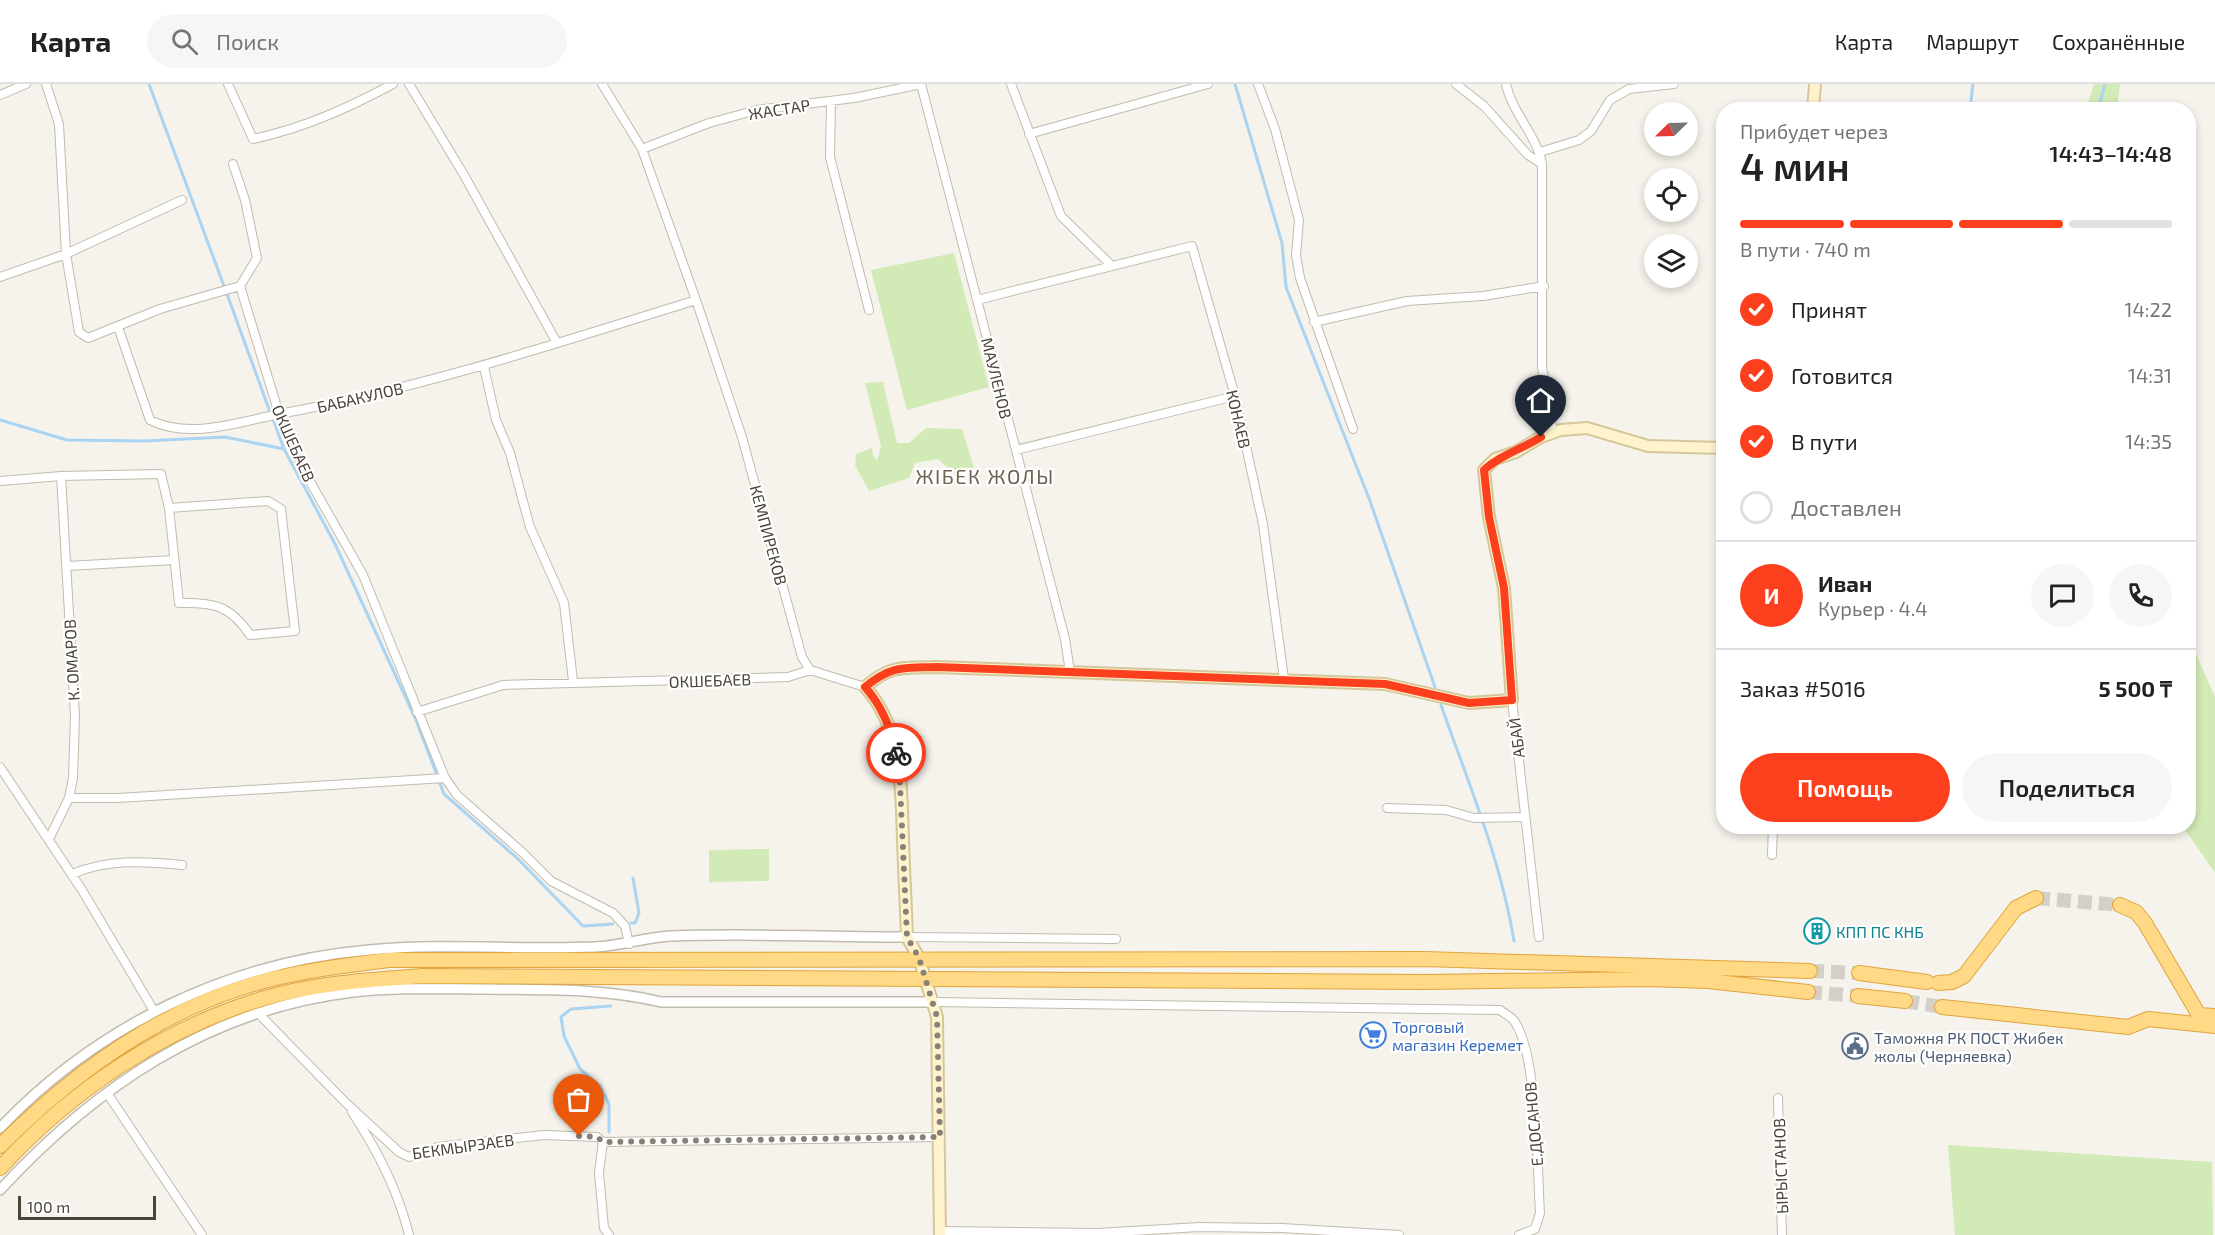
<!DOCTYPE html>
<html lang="ru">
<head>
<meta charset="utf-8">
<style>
  body { margin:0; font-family:"Exo 2",sans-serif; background:#f6f6f6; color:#222; height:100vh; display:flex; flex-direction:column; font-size:22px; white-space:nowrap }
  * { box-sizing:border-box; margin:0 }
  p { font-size:20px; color:#767676 }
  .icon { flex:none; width:33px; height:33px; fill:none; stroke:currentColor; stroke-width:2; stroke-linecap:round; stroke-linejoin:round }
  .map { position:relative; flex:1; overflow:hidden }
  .sheet { position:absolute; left:1716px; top:18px; width:480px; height:732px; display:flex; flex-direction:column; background:#fff; border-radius:24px; box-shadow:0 3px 9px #0003 }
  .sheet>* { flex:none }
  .needle { width:39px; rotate:247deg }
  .controls { position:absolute; left:1644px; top:18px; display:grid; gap:12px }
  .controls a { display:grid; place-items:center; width:54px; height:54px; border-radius:50%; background:#fff; box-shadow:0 3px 9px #0003; font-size:30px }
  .scale { position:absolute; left:18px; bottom:15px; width:138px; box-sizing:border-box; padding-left:6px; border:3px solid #4b4439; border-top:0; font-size:16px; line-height:21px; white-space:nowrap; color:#4b4439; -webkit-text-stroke:4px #fff; paint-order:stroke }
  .pin { position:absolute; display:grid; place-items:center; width:51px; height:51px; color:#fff; margin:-62px -26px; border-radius:50% 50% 50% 0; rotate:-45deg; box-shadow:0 0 6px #0007 }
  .pin .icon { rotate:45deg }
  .courier { position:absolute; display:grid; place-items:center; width:60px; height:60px; margin:-30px; border:4px solid #fc3f1d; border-radius:50%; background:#fff; color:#222; box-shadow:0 2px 8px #0007 }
  .headline em { font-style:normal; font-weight:600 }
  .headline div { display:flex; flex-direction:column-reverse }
  .headline { display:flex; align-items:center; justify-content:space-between; height:102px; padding:0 24px }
  h1 { font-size:39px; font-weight:600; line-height:45px }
  .bar { display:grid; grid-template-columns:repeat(4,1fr); gap:9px 6px; align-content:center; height:72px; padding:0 24px }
  .bar i { height:8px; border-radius:4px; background:#e0e0e0 }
  .bar .active { background:#fc3f1d }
  .bar p { grid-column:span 4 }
  .line { display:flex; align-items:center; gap:15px; padding:0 24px; border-top:2px solid #e0e0e0 }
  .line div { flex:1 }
  .round { display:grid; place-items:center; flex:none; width:63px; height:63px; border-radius:32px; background:#f6f6f6 }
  ol { padding:0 24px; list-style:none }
  li { display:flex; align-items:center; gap:18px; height:66px }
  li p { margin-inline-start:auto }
  li .icon { padding:6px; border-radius:50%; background:#fc3f1d; color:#fff; stroke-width:4 }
  li:last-child { color:#767676 }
  li i { width:33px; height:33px; border:3px solid #e0e0e0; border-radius:50% }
  .cta { display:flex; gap:12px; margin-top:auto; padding:12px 24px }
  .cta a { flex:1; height:69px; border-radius:36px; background:#fc3f1d; color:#fff; font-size:24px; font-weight:600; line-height:69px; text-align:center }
  .cta a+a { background:#f6f6f6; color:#222 }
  header { display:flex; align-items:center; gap:36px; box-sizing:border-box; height:84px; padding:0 30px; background:#fff; border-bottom:2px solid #e0e0e0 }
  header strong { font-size:28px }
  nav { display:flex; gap:33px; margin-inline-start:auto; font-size:21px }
  .search { width:420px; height:54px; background:#f6f6f6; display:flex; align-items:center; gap:15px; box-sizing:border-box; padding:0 21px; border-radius:33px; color:#767676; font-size:22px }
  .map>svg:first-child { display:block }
  .green { fill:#d2eab5 }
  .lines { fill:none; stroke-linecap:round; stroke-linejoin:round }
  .stream { stroke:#a9d4f2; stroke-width:3 }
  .trunk-tunnel { stroke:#d4d0c8; stroke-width:14; stroke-dasharray:14 7; stroke-linecap:butt }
  .minor-casing { stroke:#c2bbae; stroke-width:10 }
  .tertiary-casing { stroke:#c2bbae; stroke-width:12 }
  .secondary-casing { stroke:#d6c79b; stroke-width:14 }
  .trunk-casing { stroke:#e0a43c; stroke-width:16 }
  .minor { stroke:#fff; stroke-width:8 }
  .tertiary { stroke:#fff; stroke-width:9 }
  .secondary { stroke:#fff3cd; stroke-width:10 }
  .trunk { stroke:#ffd985; stroke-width:14 }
  .done { stroke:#878178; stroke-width:6; stroke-dasharray:0 10.8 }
  .route { stroke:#fc3f1d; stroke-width:8 }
  .labels { text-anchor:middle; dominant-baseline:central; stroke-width:4.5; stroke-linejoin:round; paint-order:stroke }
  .street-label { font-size:16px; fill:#4b4439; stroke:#fff }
  .culture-label { font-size:16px; fill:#0d838f; stroke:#fff; text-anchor:start }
  .shop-label { font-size:16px; fill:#366cbe; stroke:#fff; text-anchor:start }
  .service-label { font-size:16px; fill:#4e5e75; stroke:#fff; text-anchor:start }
  .quarter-label { font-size:20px; letter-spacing:1.5px; fill:#6e6250; stroke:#fff }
</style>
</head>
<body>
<header>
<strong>Карта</strong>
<div class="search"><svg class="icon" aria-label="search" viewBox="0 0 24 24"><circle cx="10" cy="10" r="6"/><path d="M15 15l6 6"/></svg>Поиск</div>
<nav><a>Карта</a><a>Маршрут</a><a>Сохранённые</a></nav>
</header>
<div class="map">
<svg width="2215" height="1151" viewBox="0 0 2215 1151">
  <rect width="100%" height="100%" fill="#f6f3ec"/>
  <path class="green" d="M2094,0H2120L2117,25H2086Z
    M954,169L989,303L907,326L871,186Z
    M883,298L897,359H909L926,344L962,345L974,384L955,391L938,375L915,379L909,394L869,407L855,381L856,370L872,364L873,371L877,377L881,362L865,299Z
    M2189,554L2215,613V789L2183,743L2188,742Z
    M769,765V797L709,798V766Z
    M1948,1061L2212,1078L2213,1151H1955Z"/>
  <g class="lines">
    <path class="stream" d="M149,0L224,202
      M1235,0L1282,159L1286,203L1370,417L1435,603
      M1970,26L1973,0
      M2098,26L2105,0
      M227,210L270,328
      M273,335L284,365L335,460L416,636L444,710L518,775L583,842L613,840
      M0,336L67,356L145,357L225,353L284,365
      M1441,621C1468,698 1501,776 1514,857
      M631,839H635L639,829L633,794
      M609,1048V1020L600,1002L580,985L564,952L561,933L571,925L611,922"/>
    <path class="trunk-tunnel" d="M2036,814L2120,821
      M1810,887L1859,889
      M1808,908L1858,912
      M1905,917L1942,923"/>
    <g class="minor-casing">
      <path id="minor" d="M46,0L59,40L66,170L79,248L88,254L160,225L240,202
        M228,0L253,55C304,44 348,24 393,0
        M409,0L464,91L557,259
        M602,0L642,65L696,216L742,353L802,573L810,586L865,603
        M921,0L1065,555L1070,588
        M1011,0L1061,132L1111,181
        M1258,0L1275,45L1299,136L1296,171L1300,194L1353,345
        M1456,0L1484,22L1528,71L1542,80
        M1506,0C1512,29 1537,51 1542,80V283L1553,349
        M0,11L26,0
        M831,17L830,73L869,226
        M1029,50L1208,0
        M642,65L709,39L757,26L854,14L921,0
        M1540,68L1579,56L1591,47L1610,16L1629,5L1674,0
        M233,80L245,116L257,174L240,202L279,330L303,385L363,491L445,694L457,711L522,768L551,797L613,829L625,842L629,860
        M0,193L66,170L182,116
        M977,216L1192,162L1235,312L1263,440L1284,595
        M1314,238L1407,217L1483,212L1544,202
        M118,243L150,336C189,356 239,338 279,330C422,304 558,259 696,216
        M484,283L496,336L510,369L530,443L564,519L573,597
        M1016,366L1235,312
        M0,397L61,392L161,390L169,424L179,519C213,518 230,521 250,551L295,547L281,425L268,417L169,424
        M67,482L174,476
        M1512,616L1539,853
        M417,628L503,601L788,593L810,586
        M0,683L82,806L154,927
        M69,714H118L445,694
        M1387,724L1446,726L1474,734L1525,733
        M49,755L69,714L73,694L75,632L61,392
        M1772,771L1773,742
        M72,790C108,775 143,777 182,781
        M907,853L1116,855
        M934,918L1500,926C1505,930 1512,933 1515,938C1538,975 1537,1083 1540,1129L1535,1145L1519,1151
        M258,929L345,1018L399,1068L409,1073L438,1063L544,1051L597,1053L603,1058L940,1053
        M107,1009L202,1151
        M1778,1014L1782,1151
        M352,1028C378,1067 398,1106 409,1151
        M603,1058L599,1089L604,1144L609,1151
        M940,1147L1097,1149L1199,1143L1282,1144L1399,1151"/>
    </g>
    <g class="tertiary-casing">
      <path id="tertiary" d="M0,1044C97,942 228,878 369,866C444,859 520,866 595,863C621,862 646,853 671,852C749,849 829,853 907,853
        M0,1106C96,1002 210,925 353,908C398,903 444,905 489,905C546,906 605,904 661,918H934"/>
    </g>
    <g class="secondary-casing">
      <path id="secondary" d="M1813,26L1815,0
        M940,1151L937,933L919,874L907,853C906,821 904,788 903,756C901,703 903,645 865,603C892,580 903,584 937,583L1385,600L1469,619L1512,616L1504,504L1489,433L1484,386L1495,375L1516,368L1541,353L1561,346L1587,344L1648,362L1724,364"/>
    </g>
    <g class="trunk-casing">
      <path id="trunk" d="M2120,821L2136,828L2145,839L2199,931L2215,932
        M1859,889L1927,898
        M1938,899L1952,898L1964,892L2016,824L2036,814
        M1858,912L1905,917
        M1942,923L2128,943L2148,935L2215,942
        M0,1062C75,987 163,923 268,896C308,886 348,881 389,876L1425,875L1810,887
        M0,1084C71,1007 163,944 265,914C316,899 370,896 422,892L1424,898L1646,895L1708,897L1808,908"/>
    </g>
    <use href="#minor" class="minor"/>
    <use href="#tertiary" class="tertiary"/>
    <use href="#secondary" class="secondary"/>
    <use href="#trunk" class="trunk"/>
  </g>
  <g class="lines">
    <path class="done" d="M579,1052L597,1053L603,1058L940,1053L937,933L919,874L907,853L900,700L896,669"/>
    <path class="route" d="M896,669C891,644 882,622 865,603C892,581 903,584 937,583L1385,600L1469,619L1512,616L1504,504L1489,433L1484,386C1500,371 1522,365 1541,353"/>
  </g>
  <defs>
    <g id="building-ring" transform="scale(1.35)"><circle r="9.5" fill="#fff" stroke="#0f9aa8" stroke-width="1.5"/><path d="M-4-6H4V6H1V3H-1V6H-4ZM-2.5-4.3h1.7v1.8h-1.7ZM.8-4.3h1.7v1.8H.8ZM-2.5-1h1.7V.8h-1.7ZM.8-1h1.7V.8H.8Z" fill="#0f9aa8"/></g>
    <g id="supermarket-ring" transform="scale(1.35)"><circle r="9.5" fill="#fff" stroke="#3f7fe0" stroke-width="1.5"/><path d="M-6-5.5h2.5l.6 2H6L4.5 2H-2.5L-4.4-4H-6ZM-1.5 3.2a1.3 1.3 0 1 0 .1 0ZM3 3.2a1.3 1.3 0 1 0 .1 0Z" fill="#3f7fe0"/></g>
    <g id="civic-ring" transform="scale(1.35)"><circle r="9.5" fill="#fff" stroke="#5c6f8a" stroke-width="1.5"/><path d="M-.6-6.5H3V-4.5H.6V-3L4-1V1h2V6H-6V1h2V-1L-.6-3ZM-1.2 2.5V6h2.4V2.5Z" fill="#5c6f8a"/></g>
  </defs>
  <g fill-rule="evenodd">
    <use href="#building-ring" x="1817" y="847"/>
    <use href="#supermarket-ring" x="1373" y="951"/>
    <use href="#civic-ring" x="1855" y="962"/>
  </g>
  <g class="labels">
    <g class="street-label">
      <text transform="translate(779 25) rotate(-9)">ЖАСТАР</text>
      <text transform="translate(997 294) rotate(76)">МАУЛЕНОВ</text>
      <text transform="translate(360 313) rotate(-13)">БАБАКУЛОВ</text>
      <text transform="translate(1239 335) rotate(77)">КОНАЕВ</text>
      <text transform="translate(294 359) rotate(66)">ОКШЕБАЕВ</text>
      <text transform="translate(769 451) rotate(75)">КЕМПИРЕКОВ</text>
      <text transform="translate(71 576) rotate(-93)">К. ОМАРОВ</text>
      <text transform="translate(710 596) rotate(-2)">ОКШЕБАЕВ</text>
      <text transform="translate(1516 654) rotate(-97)">АБАЙ</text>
      <text transform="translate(1533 1040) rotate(-95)">Е.ДОСАНОВ</text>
      <text transform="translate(463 1062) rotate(-8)">БЕКМЫРЗАЕВ</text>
      <text transform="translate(1780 1082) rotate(-92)">ЫРЫСТАНОВ</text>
    </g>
    <g class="culture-label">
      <text x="1836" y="847">КПП ПС КНБ</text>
    </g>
    <g class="shop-label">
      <text x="1392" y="942">Торговый<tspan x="1392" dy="18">магазин Керемет</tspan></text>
    </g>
    <g class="service-label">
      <text x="1874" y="953">Таможня РК ПОСТ Жибек<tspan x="1874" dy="18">жолы (Черняевка)</tspan></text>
    </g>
    <g class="quarter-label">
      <text x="985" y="392">ЖІБЕК ЖОЛЫ</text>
    </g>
  </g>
</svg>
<div class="controls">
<a><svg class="needle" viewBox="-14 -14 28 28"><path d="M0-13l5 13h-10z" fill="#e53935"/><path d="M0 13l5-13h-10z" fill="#767676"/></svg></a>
<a><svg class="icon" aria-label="locate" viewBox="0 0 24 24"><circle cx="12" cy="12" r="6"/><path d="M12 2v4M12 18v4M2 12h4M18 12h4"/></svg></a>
<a><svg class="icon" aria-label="layers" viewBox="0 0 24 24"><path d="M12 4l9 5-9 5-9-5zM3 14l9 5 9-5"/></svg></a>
</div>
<div class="scale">100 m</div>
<div class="pin" style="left:579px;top:1052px;background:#ea580c"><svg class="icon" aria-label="bag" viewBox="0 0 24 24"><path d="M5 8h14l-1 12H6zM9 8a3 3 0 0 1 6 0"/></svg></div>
<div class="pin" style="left:1541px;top:353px;background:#1f2937"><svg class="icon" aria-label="home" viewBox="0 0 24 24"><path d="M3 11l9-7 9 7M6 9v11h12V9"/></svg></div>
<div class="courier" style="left:896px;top:669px"><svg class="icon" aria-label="bike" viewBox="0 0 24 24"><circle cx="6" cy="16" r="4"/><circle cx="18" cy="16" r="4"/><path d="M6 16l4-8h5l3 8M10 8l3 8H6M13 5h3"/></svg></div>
<section class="sheet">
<div class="headline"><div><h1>4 мин</h1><p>Прибудет через</p></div><em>14:43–14:48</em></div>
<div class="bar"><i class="active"></i><i class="active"></i><i class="active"></i><i></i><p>В пути · 740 m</p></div>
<ol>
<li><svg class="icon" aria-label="check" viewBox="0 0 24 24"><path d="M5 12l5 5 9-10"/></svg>Принят<p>14:22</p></li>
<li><svg class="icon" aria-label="check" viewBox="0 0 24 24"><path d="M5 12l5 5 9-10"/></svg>Готовится<p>14:31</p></li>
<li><svg class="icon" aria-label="check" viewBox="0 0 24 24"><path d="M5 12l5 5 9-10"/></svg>В пути<p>14:35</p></li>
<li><i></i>Доставлен</li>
</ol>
<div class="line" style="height:108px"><b class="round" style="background:#fc3f1d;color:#fff">И</b><div><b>Иван</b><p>Курьер · 4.4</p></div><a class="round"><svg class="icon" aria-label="chat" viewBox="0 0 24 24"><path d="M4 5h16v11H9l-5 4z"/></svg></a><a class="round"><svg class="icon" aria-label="phone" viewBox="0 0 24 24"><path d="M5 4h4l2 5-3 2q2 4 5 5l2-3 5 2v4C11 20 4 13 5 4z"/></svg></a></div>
<div class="line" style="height:78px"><div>Заказ #5016</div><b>5 500 ₸</b></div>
<div class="cta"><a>Помощь</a><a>Поделиться</a></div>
</section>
</div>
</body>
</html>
